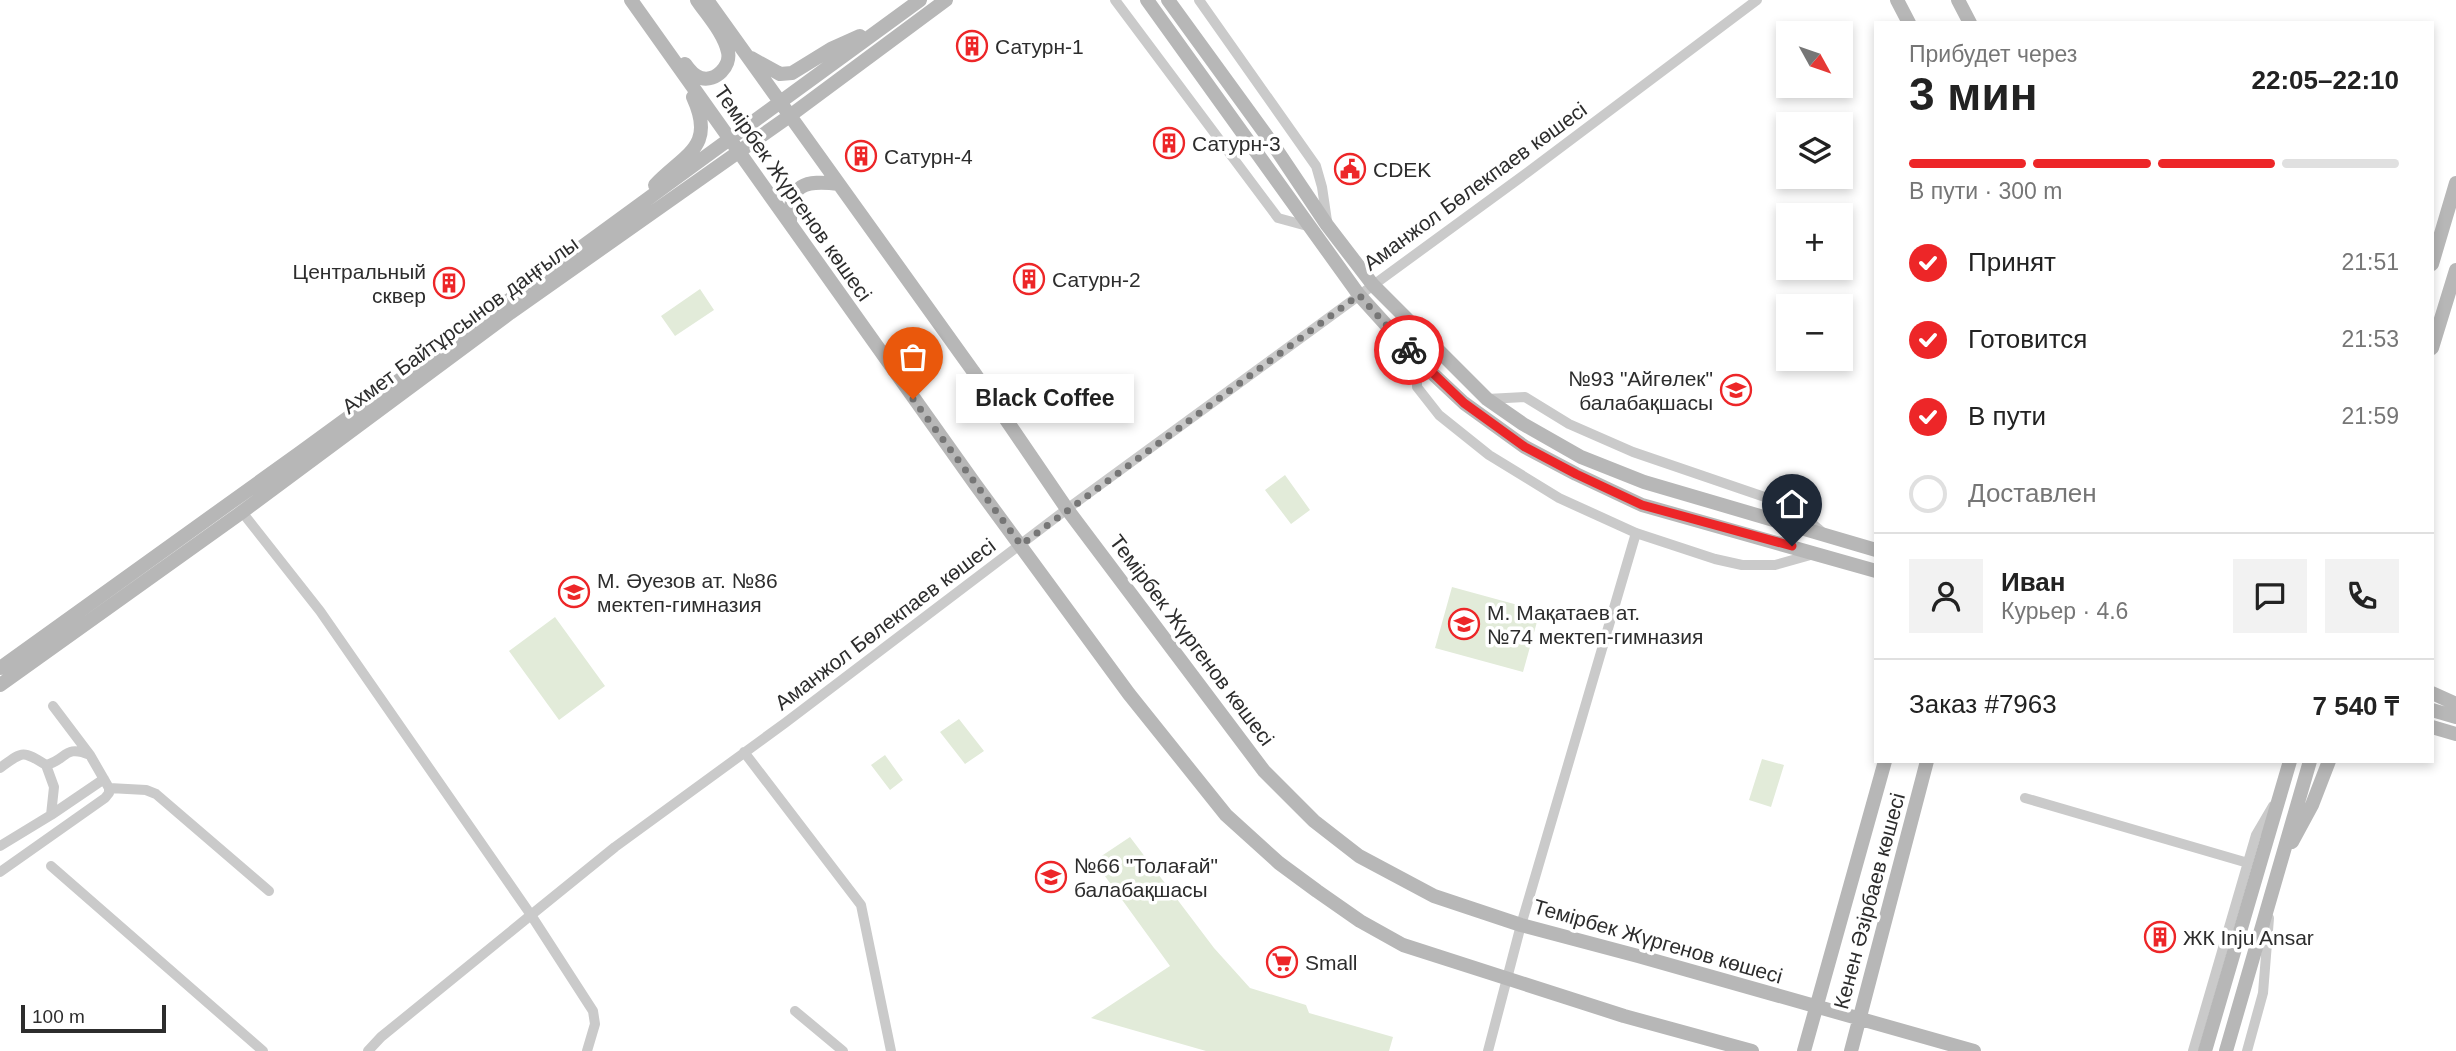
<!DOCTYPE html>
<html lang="ru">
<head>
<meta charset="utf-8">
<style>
  body { margin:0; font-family:Arial,sans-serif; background:#f2f2f2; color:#222; height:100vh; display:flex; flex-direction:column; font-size:26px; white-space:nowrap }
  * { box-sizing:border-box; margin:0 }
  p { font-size:23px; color:#767676 }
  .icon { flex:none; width:38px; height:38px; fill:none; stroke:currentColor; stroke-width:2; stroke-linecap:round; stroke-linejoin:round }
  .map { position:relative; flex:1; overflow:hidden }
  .drawer { position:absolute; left:1874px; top:21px; width:560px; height:742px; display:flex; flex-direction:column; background:#fff; border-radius:0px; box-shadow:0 4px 10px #0003 }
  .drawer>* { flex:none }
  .needle { width:46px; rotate:130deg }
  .buttons { position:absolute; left:1776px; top:21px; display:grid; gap:14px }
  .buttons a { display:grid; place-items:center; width:77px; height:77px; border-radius:0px; background:#fff; box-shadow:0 4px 10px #0003; font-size:35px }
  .scale { position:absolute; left:21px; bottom:18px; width:145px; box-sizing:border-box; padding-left:7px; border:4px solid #2d2d2d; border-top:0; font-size:19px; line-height:24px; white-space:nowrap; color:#2d2d2d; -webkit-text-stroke:5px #fff; paint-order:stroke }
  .pin { position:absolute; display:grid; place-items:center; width:60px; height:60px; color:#fff; margin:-72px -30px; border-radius:50% 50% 50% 0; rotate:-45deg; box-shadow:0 0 7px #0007 }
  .pin .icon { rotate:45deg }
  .courier { position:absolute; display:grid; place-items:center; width:70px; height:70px; margin:-35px; border:5px solid #ed2628; border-radius:50%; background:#fff; color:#222; box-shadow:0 2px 9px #0007 }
  .bubble { position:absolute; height:49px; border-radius:0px; background:#fff; box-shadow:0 4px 10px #0003; font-size:23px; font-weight:600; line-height:49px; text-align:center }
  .summary em { font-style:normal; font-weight:600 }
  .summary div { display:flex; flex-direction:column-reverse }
  .summary { display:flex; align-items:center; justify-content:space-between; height:119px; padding:0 35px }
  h1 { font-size:46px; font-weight:600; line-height:52px }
  .bar { display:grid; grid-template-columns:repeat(4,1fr); gap:10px 7px; align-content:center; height:84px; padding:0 35px }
  .bar i { height:9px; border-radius:5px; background:#e0e0e0 }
  .bar .on { background:#ed2628 }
  .bar p { grid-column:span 4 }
  .line { display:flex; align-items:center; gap:18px; padding:0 35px; border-top:2px solid #e0e0e0 }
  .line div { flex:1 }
  .round { display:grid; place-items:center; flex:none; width:74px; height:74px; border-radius:0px; background:#f2f2f2 }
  ol { padding:0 35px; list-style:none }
  li { display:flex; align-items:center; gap:21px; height:77px }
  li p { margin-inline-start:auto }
  li .icon { padding:7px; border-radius:50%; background:#ed2628; color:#fff; stroke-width:4 }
  li:last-child { color:#767676 }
  li i { width:38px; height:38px; border:4px solid #e0e0e0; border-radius:50% }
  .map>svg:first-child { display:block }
  .green { fill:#e2ebd9 }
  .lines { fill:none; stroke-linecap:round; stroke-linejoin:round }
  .street { stroke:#cacaca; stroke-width:10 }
  .secondary { stroke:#b7b7b7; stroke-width:14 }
  .done { stroke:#767676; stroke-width:7; stroke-dasharray:0 12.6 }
  .route { stroke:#ed2628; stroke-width:9 }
  .labels { text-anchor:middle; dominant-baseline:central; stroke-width:7; stroke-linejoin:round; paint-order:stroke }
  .poi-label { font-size:21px; fill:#2d2d2d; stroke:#fff; text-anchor:start }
  .street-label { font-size:21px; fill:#2d2d2d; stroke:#fff }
</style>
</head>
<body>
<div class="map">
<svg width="2456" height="1051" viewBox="0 0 2456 1051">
  <rect width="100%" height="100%" fill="#fff"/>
  <path class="green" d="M700,289L714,310L675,336L661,316Z
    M1285,475L1310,510L1291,524L1265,490Z
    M1452,587L1540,611L1523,672L1435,648Z
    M555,617L605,686L559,720L509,651Z
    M959,719L984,751L965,764L940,732Z
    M885,755L903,780L890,790L871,765Z
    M1762,759L1784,765L1771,807L1749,800Z
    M1130,837L1214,948L1250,988L1306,1005L1309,1013L1393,1037L1389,1051H1206L1091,1018L1170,966L1094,861Z"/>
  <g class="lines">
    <path class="street" d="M1115,0L1278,218L1311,227
      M1199,0L1316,166L1322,187L1327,221
      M1417,359V387L1439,415L1489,455L1559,498L1636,533L1715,559L1742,565H1775L1814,554
      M1487,399L1525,397L1569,424L1633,452L1791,506L1821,531
      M242,512L320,611L531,915L615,847L785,723L1067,509L1528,172L1757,0
      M744,752L861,905L891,1051
      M46,765L54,787L51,815
      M0,768C23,751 22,750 46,765C67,760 64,744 90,755
      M109,788L146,790L156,794L269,891
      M2025,798L2248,863
      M0,846L51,815L104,779
      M51,866L263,1051
      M0,872L105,798L109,793V788L90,755L53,706
      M795,1011L843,1051
      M368,1051L381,1037L531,915L593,1011L595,1024L587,1051
      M1488,1051L1521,925L1636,533
      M2193,1051L2256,835L2273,806
      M2247,1051L2263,993L2269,918"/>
    <path class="secondary" d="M631,0L975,484L1129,694L1226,815L1279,863L1317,891L1360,921L1403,945L1624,1016L1752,1051
      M707,0L973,371L1067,509L1264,771L1314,821L1359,856L1434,896L1521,925L1638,956L1974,1051
      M1147,0L1359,295L1417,359L1464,403L1525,447L1576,474L1642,505L1876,571
      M1168,0L1274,146L1327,225L1373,285L1487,399L1523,424L1581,457L1644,482L1876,550
      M1897,0L1909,23
      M1958,0L1970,23
      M751,58L780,74L792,73L831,49L860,36
      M685,64C689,70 694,76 701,78C716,82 731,66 728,52C724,33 707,15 697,0
      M655,185C686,153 716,147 693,97
      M790,222C790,183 804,180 839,184
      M2432,264L2456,183
      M2432,348L2456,270
      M0,668L301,452L920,0
      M0,685L242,512L510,313L791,115L946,0
      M2432,693L2456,704
      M2432,710L2456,717
      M2432,727L2456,734
      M2292,842L2312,805L2329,761
      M1804,1051L1885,761
      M1851,1051L1927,761
      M2205,1051L2290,761
      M2226,1051L2310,761"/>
  </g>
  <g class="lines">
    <path class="done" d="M913,399L1021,545L1359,295L1409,350"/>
    <path class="route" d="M1409,350L1464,403L1525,447L1576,474L1642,505L1792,546"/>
  </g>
  <defs>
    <g id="building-ring" transform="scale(1.575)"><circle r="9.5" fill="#fff" stroke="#ed2628" stroke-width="1.5"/><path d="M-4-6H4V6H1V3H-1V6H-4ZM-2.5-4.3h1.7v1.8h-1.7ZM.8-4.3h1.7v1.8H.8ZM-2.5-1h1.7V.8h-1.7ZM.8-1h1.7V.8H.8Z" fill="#ed2628"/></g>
    <g id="civic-ring" transform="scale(1.575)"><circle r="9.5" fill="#fff" stroke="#ed2628" stroke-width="1.5"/><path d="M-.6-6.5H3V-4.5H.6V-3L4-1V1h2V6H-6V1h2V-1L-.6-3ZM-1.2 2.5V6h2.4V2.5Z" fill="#ed2628"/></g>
    <g id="school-ring" transform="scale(1.575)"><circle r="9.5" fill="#fff" stroke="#ed2628" stroke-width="1.5"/><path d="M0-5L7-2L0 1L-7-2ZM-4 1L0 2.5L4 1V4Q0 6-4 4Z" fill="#ed2628"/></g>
    <g id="supermarket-ring" transform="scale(1.575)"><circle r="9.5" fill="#fff" stroke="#ed2628" stroke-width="1.5"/><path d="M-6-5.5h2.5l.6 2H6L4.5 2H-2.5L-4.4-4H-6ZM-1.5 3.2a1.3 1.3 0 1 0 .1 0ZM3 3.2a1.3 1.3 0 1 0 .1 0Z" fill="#ed2628"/></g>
  </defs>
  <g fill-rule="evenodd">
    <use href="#building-ring" x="972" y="46"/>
    <use href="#building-ring" x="1169" y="143"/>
    <use href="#building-ring" x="861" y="156"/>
    <use href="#civic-ring" x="1350" y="169"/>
    <use href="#building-ring" x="1029" y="279"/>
    <use href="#building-ring" x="449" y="283"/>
    <use href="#school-ring" x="1736" y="390"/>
    <use href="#school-ring" x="574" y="592"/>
    <use href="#school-ring" x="1464" y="624"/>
    <use href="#school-ring" x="1051" y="877"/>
    <use href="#building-ring" x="2160" y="937"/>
    <use href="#supermarket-ring" x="1282" y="962"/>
  </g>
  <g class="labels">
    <g class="poi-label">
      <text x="995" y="46">Сатурн-1</text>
      <text x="1192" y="143">Сатурн-3</text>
      <text x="884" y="156">Сатурн-4</text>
      <text x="1373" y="169">CDEK</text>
      <text x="426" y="271" text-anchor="end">Центральный<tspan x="426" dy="24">сквер</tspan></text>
      <text x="1052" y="279">Сатурн-2</text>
      <text x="1713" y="378" text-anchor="end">№93 "Айгөлек"<tspan x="1713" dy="24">балабақшасы</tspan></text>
      <text x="597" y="580">М. Әуезов ат. №86<tspan x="597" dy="24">мектеп-гимназия</tspan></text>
      <text x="1487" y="612">М. Мақатаев ат.<tspan x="1487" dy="24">№74 мектеп-гимназия</tspan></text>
      <text x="1074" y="865">№66 "Толағай"<tspan x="1074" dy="24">балабақшасы</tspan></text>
      <text x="2183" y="937">ЖК Inju Ansar</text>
      <text x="1305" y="962">Small</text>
    </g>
    <g class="street-label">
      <text transform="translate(1475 186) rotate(-36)">Аманжол Бөлекпаев көшесі</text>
      <text transform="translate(793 193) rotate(55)">Темірбек Жүргенов көшесі</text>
      <text transform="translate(460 325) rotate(-36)">Ахмет Байтұрсынов даңғылы</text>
      <text transform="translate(885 624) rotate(-37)">Аманжол Бөлекпаев көшесі</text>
      <text transform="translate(1192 640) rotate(53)">Темірбек Жүргенов көшесі</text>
      <text transform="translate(1869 901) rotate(-75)">Кенен Әзірбаев көшесі</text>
      <text transform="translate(1658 941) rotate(16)">Темірбек Жүргенов көшесі</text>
    </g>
  </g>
</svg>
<div class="buttons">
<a><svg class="needle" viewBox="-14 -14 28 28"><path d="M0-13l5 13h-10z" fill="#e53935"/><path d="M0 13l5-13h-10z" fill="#767676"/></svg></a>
<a><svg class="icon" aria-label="layers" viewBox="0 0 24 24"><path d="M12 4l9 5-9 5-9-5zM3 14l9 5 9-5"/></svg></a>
<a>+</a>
<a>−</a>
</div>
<div class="scale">100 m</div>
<div class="pin" style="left:913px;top:399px;background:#ea580c"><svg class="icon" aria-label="bag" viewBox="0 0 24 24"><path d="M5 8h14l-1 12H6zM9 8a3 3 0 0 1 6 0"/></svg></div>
<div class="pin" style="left:1792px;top:546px;background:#1f2937"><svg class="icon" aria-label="home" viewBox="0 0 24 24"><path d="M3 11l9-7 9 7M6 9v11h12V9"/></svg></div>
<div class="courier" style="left:1409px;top:350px"><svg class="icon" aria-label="bike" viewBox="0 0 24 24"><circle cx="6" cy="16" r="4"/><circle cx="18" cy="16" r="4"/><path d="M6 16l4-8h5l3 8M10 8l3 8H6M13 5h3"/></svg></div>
<div class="bubble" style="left:956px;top:374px;width:178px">Black Coffee</div>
<section class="drawer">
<div class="summary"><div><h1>3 мин</h1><p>Прибудет через</p></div><em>22:05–22:10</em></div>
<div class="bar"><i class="on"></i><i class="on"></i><i class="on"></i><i></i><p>В пути · 300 m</p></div>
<ol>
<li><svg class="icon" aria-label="check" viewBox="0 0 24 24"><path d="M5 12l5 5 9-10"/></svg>Принят<p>21:51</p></li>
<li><svg class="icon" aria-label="check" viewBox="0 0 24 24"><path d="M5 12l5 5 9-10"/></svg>Готовится<p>21:53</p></li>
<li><svg class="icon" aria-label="check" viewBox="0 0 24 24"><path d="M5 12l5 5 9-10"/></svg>В пути<p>21:59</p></li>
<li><i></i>Доставлен</li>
</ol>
<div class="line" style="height:126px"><a class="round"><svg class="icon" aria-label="person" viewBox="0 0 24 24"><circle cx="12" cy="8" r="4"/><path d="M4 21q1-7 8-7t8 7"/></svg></a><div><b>Иван</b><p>Курьер · 4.6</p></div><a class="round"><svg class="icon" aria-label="chat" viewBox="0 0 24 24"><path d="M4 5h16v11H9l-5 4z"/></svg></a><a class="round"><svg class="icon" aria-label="phone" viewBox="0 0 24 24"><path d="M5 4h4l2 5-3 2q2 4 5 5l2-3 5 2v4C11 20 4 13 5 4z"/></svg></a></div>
<div class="line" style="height:91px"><div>Заказ #7963</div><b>7 540 ₸</b></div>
</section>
</div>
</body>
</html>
